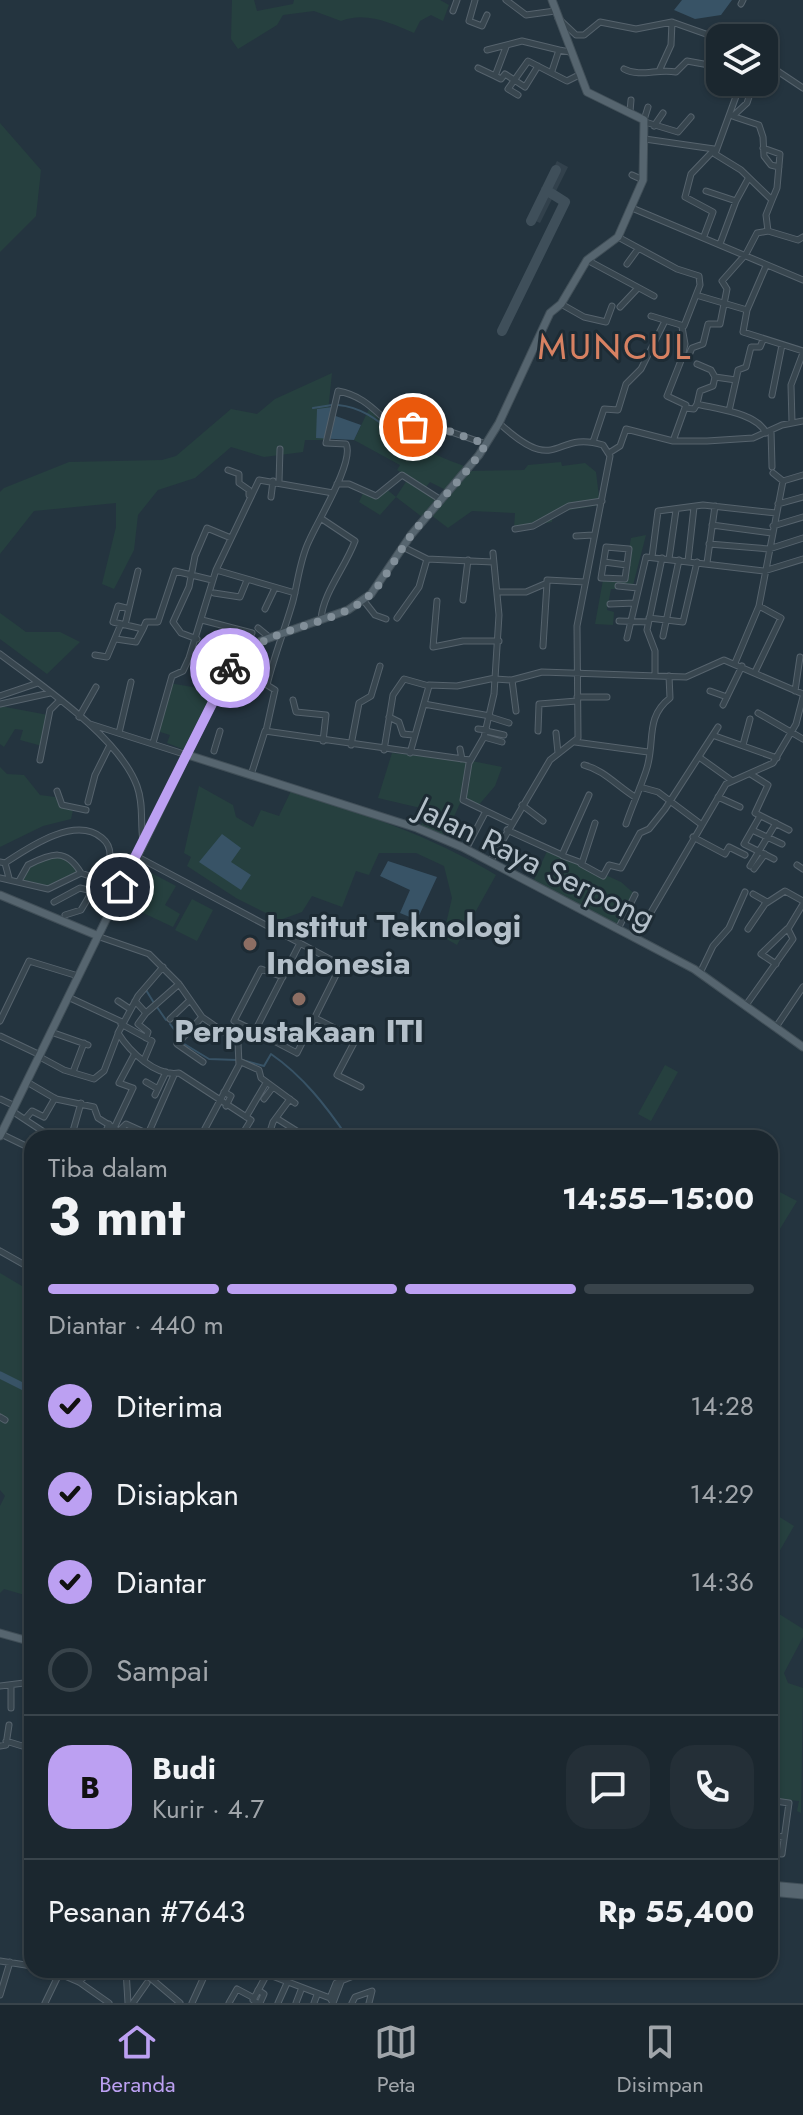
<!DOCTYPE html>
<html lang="id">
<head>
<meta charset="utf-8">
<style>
  body { margin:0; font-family:Jost,sans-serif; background:#242f37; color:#f1f3f6; height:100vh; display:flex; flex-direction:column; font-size:30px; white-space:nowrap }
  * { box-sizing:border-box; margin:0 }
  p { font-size:26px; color:#a0a5aa }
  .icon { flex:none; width:44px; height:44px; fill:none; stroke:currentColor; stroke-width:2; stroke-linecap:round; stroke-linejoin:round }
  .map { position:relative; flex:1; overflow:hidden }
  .side { position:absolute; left:24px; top:1130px; width:754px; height:848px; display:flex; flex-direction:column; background:#1b272f; border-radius:24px; box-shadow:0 2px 6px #0004,0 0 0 2px #39444b }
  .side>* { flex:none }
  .tools { position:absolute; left:706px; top:24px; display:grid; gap:16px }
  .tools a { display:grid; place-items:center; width:72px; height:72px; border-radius:16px; background:#1b272f; box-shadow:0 2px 6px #0004,0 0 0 2px #39444b; font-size:40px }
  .pin { position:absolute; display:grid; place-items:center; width:68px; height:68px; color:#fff; margin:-34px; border:4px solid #fff; border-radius:50%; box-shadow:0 2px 8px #0007 }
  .courier { position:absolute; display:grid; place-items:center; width:80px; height:80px; margin:-40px; border:6px solid #bca0f2; border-radius:50%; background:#fff; color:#222; box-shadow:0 2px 10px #0007 }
  .headline em { font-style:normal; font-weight:700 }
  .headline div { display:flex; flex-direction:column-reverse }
  .headline { display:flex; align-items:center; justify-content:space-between; height:136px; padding:0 24px }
  h1 { font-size:52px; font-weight:700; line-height:60px }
  .bar { display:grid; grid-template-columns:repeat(4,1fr); gap:12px 8px; align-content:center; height:96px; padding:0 24px }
  .bar i { height:10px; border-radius:6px; background:#39444b }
  .bar .selected { background:#bca0f2 }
  .bar p { grid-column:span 4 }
  .line { display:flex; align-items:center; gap:20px; padding:0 24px; border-top:2px solid #39444b }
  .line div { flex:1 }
  .round { display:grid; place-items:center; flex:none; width:84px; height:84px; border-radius:24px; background:#242f37 }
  ol { padding:0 24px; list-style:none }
  li { display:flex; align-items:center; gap:24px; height:88px }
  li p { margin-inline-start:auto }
  li .icon { padding:8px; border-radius:50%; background:#bca0f2; color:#111; stroke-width:4 }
  li:last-child { color:#a0a5aa }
  li i { width:44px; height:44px; border:4px solid #39444b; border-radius:50% }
  .tab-bar { display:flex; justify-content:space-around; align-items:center; height:112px; border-top:2px solid #39444b; background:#1b272f; font-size:22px; color:#a0a5aa }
  .tab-bar a { display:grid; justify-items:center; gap:4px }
  .tab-bar .selected { color:#bca0f2 }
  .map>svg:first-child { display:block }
  .airport { fill:#32414c }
  .green { fill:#26403f }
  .water { fill:#385366 }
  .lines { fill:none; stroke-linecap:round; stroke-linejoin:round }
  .stream { stroke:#385366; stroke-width:2 }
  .river { stroke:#385366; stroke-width:7 }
  .taxiway { stroke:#3f4f5a; stroke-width:10 }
  .minor-casing { stroke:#56636d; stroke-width:7 }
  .major-casing { stroke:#414f58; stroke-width:9 }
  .minor { stroke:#38464f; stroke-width:5 }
  .major { stroke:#56656f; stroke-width:7 }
  .done { stroke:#828f99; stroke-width:8; stroke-dasharray:0 14.4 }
  .route { stroke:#bca0f2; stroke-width:10 }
  .education-dot { fill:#8d6e63; stroke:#1d2b34; stroke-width:3 }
  .labels { text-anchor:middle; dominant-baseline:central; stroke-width:6; stroke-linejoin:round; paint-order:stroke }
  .street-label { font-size:32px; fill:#b4c0ca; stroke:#1d2b34 }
  .poi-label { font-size:32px; font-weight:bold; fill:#b4c0ca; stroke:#1d2b34; text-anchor:start }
  .quarter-label { font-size:36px; letter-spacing:2px; fill:#d78162; stroke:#1d2b34 }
</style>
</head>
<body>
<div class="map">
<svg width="803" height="2003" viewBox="0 0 803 2003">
  <rect width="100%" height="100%" fill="#24343f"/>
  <path class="airport" d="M557,161L568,167L540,223L529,218Z"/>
  <path class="green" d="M232,0H254L257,11L293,4L294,0H440L449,5L443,21L431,15L420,21L414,33C391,23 366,11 341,21L314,11L283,15L277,25L238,49L231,39Z
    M0,123L41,170L36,216L0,252Z
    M332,373L325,440H305L303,452L264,457L231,447L195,478L158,490L138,515L134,550L114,589L102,584L116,527V503L34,511L0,554V492L4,488L69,462L162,460L176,456L231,409L257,414L275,399Z
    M369,409C398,438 426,452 464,466L446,490L430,482L426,487L442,501L467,471L524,470L528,465L561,462L562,466L585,463L596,472L600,505L553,513L552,522L514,529L515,513L472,511L448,528L431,515L426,520L396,497L380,515L359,502L364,491L379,497L385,488L396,497L409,477L397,470L400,465L354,440Z
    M646,535L632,589H611L607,610L614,612L613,625L595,624L603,580L623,582L631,538Z
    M0,613L26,632H60L80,642L47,674L0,639Z
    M169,683L216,691L190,752L167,743L170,735L157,731Z
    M0,706L48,715L42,746L20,740L23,730L15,729L4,747L0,744Z
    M392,753L472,761L502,767L495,786L477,807L461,801L444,839L420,827L429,810L378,798Z
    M0,767L7,774L24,775L40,795L55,797L64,808L73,810L71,819L43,826L0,847Z
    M199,786L233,805L236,817L253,827L261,810L279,816L291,791C363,813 431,836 496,875L457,945L443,937L452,898L444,866L416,853H379L369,875L356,871L342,907L312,896L302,912L280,920L236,898L187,866L191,857L184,853Z
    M548,849L621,882L637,896L620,928L532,884Z
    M63,855L80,873L45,889L21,880C29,860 45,861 63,855Z
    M142,868L176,886L165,905L180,914L173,927L139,911L149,892L134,884Z
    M192,899L213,910L197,941L175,930Z
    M665,1065L678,1072L651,1121L638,1114Z
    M770,1187L797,1201L770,1245Z
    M0,1273L32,1292V1577L28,1596L4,1589L0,1593V1506L5,1496L0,1490Z
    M770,1511L794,1526L770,1568Z
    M770,1591L776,1612L803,1629V1637L784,1673L788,1683L803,1688L801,1813L797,1811L799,1801L770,1798V1764L778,1760L770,1722Z"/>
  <path class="water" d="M682,0H732L721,15L695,19L674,10Z
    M332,407L330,414L361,425L354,440L316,438L317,409Z
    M222,834L241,848L231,862L251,875L241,890L199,862Z
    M388,861L437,877L417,920L400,913L410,890L380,876Z"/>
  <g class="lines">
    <path class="stream" d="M338,405C372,408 390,434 418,451
      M313,408L332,405
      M146,990L154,1003
      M157,1007L166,1020
      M170,1024L179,1036
      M181,1042L209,1059L237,1060
      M242,1060L264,1066L271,1054C303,1076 326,1106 348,1138"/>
    <path class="river" d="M0,1375L32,1391"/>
    <path class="taxiway" d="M531,221L556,170
      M502,331L565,202L546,190"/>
    <g class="minor-casing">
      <path id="minor" d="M475,0L469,21L482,26L487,15
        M506,0L526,15L555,11
        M741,4L743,0
        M453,11L457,0
        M558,18L576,35H584L600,22L636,29L672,22L720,39
        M506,47L495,76L501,79L505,74L525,87L538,66
        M487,50L522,41L559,50
        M764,62L803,88
        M478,68L495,76
        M624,69C641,78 657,68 676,72L687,61L720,67
        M660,69L671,45L672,22
        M552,71L559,50L570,52
        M737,82L738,91L715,154L741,170L772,200L766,215L768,231L798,240L803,237
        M518,95L508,89L528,61L567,81L579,75
        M630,112L631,100
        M733,116L747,103L754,82
        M735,117L759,125L763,137L764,156L771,165L779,167
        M644,120L648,107
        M645,122L678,132L691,117
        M654,126L663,113
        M645,139L714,149
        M763,148L780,154L777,188L772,200
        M632,175L643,180
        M706,191L736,201L748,179
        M632,208L803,280
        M704,236L713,212L685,197L691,174L714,150
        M618,237L677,269L699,276L700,285L684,326L651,316
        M720,244L736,201
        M587,260L654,296
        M627,264L638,249
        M766,266L747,310L743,332L803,351
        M696,295L747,310
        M561,304L584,317L606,322L612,306
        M620,307L637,289
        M682,327L685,344L682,357
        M697,364L711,370L715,377
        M772,395L782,345
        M697,404L700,391L713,386L715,377L736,380L738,370L746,367L751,347H760L763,340
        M685,408L694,409L697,404C717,409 757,413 766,433
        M729,411L736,380
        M792,423L791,385L803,353
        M771,430L772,467
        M673,441L686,405L667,396L682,358L689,355L692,348L703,344L708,324H720L727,289L722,281L746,254L757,233L768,231
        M593,442L604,409L618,410L626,384L641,369L665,321
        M609,453L620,446L626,429L673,441H707L753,438L782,425L803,421
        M228,470L239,474V483L249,490V495
        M773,473L783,481
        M783,481L803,475
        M279,482L280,449
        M337,484H349L376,496L402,475L441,500
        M271,497L273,481
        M778,504L803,497
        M712,525L772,533
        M773,526L803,517
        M515,529L533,526L569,506L602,501
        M576,536L593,535
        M709,544L769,549L803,538
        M403,547L427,559L493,562
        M606,547L629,549L625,579L601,578Z
        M493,553L499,615L494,694L484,737L469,763L463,800L511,823
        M652,557L658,511L703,505L776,513
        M669,559L676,510
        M688,561L694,507
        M604,562L627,565
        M707,563L715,506
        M216,570L295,593
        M618,586L638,588
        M499,592H526L547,583V580L585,582
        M214,593L240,597L247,580
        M463,600L468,560
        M364,601L375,615L386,619
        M437,601L433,647L463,641H499
        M610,604L635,603
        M126,608L118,606L113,622L143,629L146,622H158L175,571L212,580
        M265,609L275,588
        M397,618L419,587L427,559
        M649,618L683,622L697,562
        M321,619C323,593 345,568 355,541L322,519
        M202,620L252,633
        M619,621L648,622
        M125,625L138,571
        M258,628L269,637
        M663,636L679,560
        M627,638L646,557L764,571L803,559
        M116,639L136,642L143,629
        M197,639L181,633L173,622L189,587L195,556L207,528L231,538
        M543,646L547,583
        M0,654C42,686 119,737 137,786C144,805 140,822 143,841
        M95,655L107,657L121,624
        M735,663L759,606L783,481
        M755,672L781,618L759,606
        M655,674V651L647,630L662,558
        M495,679L512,680L542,672L686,677L724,660L803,694
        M512,680L516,711
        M429,685L457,686L495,678
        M710,691L727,697
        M795,691L800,657
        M0,696L38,683
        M577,697H607
        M293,700L296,712L326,715L323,741
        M0,704L50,693
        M424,704L490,716
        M723,705L742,666
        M758,713L803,739
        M79,717L96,687
        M389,717L399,722L403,734L413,735
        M490,717L509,723
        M90,724L187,755
        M478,729L487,730
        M266,731L275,690L267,685C274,656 285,629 293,601C298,581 300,559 309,541C317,522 355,461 346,444L326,443L338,391C372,397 382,424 407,434L415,426L427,429L431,425L486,444
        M486,731L504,735
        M538,731L539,704L577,701
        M119,733L131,682
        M556,733L558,753
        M715,736L777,758
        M484,737L502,742
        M575,742L648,752
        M153,743L172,676L183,671L189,658L216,570L259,480L333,493
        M351,745L359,703L371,696L380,666
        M743,745L750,719
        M460,749L462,759
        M384,750L393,695L404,679L429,686L410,753
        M214,751L220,731
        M699,757L731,780
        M40,760L50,710L59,701
        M584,765C604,770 617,786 635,797
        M251,775L265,731L470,760
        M752,775L768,785L755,813L789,830
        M640,787L658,792L702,825
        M57,791L62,805L86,810
        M718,797L740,807
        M88,802L95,775L110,745
        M522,805L543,821
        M760,816L744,844L774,859
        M626,824C632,806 640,789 646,771C656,743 644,718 670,698L669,676
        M507,830L562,855L589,795
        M752,830L782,844
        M693,837L725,854L729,847L745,855
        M466,849L486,811
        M136,856L341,965L297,1053L255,1031
        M563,856L582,863L595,823
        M0,862L5,863L9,878
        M490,862L550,760L578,738L577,626L610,456L603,445C552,429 560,479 499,423
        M5,863C28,848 75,815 102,838C107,842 110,848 110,855C109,862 104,871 102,879
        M581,864L603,876L609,865L621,868L640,833L649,829L665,809L718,727
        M797,865L803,869
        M750,866L776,823
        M754,869L765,854
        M81,873L120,887
        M0,878L48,889L81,873
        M19,881L28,865C52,853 66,848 81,873
        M753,894L767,902
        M54,902L80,888L92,891
        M65,915L81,910L100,878
        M618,929L635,895
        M748,929L765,904L785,891L803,901
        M97,936L149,954L179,984L202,1017L238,1042L239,1065L200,1138
        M636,938L726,784L773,763L796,724L803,697
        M776,964L761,954L787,929
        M163,967L138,996L118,1033C130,1052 156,1077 179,1073L251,1120L243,1133L246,1138
        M700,973L713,946L729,928L745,892
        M283,977L261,969L234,1021L255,1031L300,943
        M68,997L122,1022
        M118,1001L130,1009
        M135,1001L146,1013L138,1024L148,1032L146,1038
        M746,1005L793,939L788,929L803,904
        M146,1013L179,984
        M202,1017L177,1044L203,1062
        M315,1018L356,1039L337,1075L361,1087
        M170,1019L190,1000
        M0,1021L29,961L78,976
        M121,1024L152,1041L144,1060
        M776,1027L803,987
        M51,1032L88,1045
        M0,1036L38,1054
        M38,1056L64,1070L94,1079L104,1071L118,1034
        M239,1061L259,1070L261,1078L295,1103
        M73,1072L84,1043
        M27,1082L56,1099L94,1107L98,1118L130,1138
        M146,1082L158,1089
        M224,1092L231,1096L226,1106
        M155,1095L166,1072
        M0,1099L15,1106
        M264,1099L273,1087
        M12,1111L53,1138
        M246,1117L266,1083
        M276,1118L308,1138
        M25,1119L32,1111L44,1117L55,1098
        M115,1126L133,1088L119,1083L134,1055
        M120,1130L126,1124L157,1138
        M1,1134L32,1149
        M148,1134L174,1075
        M71,1138L81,1103
        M103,1138L109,1124
        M268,1138L273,1122L290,1099
        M0,1251L32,1269
        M0,1417L5,1420
        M0,1686L32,1682
        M11,1708V1686
        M6,1741L32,1749
        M0,1746L6,1745L9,1725
        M770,1835L784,1837
        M770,1853L782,1854L789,1803L775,1801L771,1822
        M0,1961L32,1966
        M51,1970L79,1982L109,2003
        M126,1970L128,2003
        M141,1970L180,2003
        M79,1982L91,1970
        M258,1990L264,1994L260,2003
        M0,1995L10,1962
        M330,1998L336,1983L368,1970
        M45,2003L60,1972
        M133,2003L147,1983
        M192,2003L207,1970
        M229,2003L237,1989L254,1998
        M257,2003L253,2000L267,1974L330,1998L333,2003
        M278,2003L287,1983
        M296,2003L301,1990
        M314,2003L317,1995
        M333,2003L341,1982
        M352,2003L355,1997L372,1991L369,2003"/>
    </g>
    <g class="major-casing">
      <path id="major" d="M188,755L417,828L462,847L694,969L803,1047
        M0,895L96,935
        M0,1136L229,669L261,641L348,610L371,594L411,535L479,455L499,423L550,313L561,304L587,260L618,237L643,180L644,120L587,92L552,0
        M0,1633L32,1642
        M770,1885L803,1888
        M770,1892L803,1895"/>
    </g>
    <use href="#minor" class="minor"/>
    <use href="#major" class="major"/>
  </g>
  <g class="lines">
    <path class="done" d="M230,668C264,626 318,630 360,603C383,588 395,556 412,534C436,503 465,478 486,444L431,425L427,429L413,427"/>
    <path class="route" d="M120,887L230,668"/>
  </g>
  <g class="education-dot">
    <circle cx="250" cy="944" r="8"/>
    <circle cx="299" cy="999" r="8"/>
  </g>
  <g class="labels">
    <g class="street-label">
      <text transform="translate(536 863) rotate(26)">Jalan Raya Serpong</text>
    </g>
    <g class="poi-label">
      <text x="266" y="926">Institut Teknologi<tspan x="266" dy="37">Indonesia</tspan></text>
      <text x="299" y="1031" text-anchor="middle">Perpustakaan ITI</text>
    </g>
    <g class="quarter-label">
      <text x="615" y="346">MUNCUL</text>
    </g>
  </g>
</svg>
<div class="tools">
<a><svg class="icon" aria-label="layers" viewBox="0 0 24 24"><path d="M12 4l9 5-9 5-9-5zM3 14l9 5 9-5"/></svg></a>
</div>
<div class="pin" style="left:413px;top:427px;background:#ea580c"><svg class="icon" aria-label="bag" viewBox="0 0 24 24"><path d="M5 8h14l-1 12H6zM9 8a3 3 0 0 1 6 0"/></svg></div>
<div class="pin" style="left:120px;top:887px;background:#1f2937"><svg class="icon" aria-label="home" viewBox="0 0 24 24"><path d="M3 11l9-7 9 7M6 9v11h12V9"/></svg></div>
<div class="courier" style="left:230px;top:668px"><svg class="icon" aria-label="bike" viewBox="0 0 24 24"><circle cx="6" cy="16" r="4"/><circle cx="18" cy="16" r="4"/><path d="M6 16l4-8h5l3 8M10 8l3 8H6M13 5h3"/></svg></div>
<section class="side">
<div class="headline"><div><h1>3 mnt</h1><p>Tiba dalam</p></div><em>14:55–15:00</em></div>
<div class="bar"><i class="selected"></i><i class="selected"></i><i class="selected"></i><i></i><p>Diantar · 440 m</p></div>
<ol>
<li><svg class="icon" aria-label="check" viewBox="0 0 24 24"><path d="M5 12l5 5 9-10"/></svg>Diterima<p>14:28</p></li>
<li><svg class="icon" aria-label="check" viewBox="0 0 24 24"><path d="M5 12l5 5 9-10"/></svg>Disiapkan<p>14:29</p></li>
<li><svg class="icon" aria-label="check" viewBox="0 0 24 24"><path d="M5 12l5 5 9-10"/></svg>Diantar<p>14:36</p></li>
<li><i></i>Sampai</li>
</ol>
<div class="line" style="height:144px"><b class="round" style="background:#bca0f2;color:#111">B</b><div><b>Budi</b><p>Kurir · 4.7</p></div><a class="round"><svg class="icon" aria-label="chat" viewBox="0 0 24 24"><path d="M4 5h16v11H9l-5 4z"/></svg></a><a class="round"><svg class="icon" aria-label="phone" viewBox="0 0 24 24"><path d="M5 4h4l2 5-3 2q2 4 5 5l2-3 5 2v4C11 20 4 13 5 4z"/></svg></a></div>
<div class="line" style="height:104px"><div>Pesanan #7643</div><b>Rp 55,400</b></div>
</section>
</div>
<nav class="tab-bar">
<a class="selected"><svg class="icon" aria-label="home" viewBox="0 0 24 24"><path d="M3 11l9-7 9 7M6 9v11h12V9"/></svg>Beranda</a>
<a><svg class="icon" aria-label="map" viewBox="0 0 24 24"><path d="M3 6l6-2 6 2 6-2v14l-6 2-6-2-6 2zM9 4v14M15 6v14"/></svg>Peta</a>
<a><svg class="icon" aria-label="saved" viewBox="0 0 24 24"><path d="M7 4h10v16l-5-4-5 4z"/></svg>Disimpan</a>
</nav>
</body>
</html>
